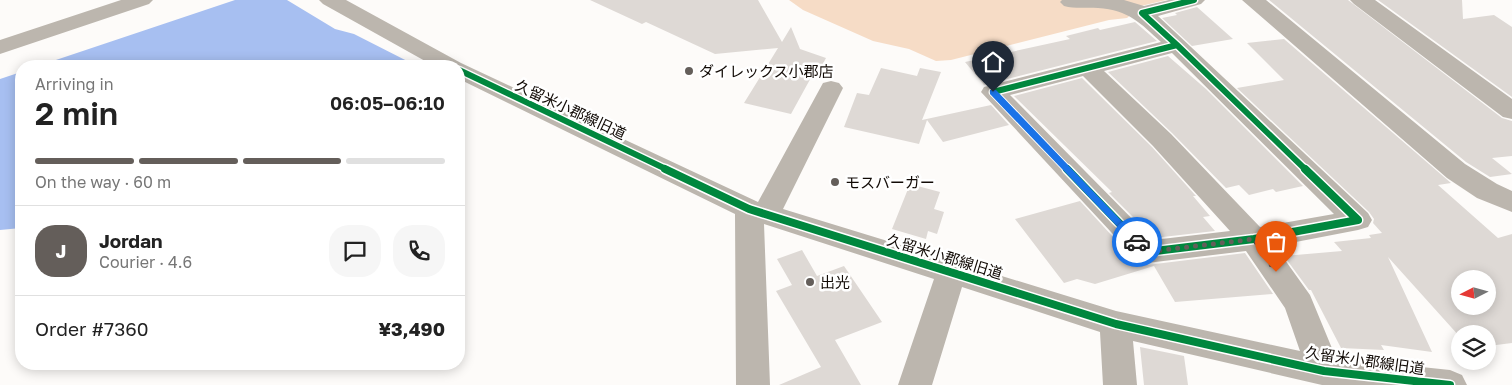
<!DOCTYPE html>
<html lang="en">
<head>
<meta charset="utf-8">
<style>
  body { margin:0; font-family:"Golos Text","Noto Sans JP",sans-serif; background:#f6f6f6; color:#222; height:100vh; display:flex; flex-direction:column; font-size:19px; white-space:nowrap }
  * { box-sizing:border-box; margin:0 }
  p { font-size:16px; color:#767676 }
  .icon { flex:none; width:28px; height:28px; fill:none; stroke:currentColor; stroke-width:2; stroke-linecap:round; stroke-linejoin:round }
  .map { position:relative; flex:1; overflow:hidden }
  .drawer { position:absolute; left:15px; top:60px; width:450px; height:310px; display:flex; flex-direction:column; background:#fff; border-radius:20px; box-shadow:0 2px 12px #0003 }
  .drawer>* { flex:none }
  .needle { width:32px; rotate:264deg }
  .buttons { position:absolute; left:1451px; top:270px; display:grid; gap:10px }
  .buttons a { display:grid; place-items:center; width:45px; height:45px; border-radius:50%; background:#fff; box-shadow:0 2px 12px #0003; font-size:25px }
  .pin { position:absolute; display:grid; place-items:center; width:42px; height:42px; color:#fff; margin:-51px -21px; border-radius:50% 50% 50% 0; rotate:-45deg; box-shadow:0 0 5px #0007 }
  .pin .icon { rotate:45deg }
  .courier { position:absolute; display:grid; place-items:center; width:50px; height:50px; margin:-25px; border:4px solid #1a73e8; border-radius:50%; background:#fff; color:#222; box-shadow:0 1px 6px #0007 }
  .overview em { font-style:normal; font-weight:600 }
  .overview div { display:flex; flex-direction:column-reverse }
  .overview { display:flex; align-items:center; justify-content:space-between; height:85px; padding:0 20px }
  h1 { font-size:32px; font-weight:600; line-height:38px }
  .bar { display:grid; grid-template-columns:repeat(4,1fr); gap:8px 5px; align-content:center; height:60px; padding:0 20px }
  .bar i { height:6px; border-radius:4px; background:#e0e0e0 }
  .bar .current { background:#645e5a }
  .bar p { grid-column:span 4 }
  .line { display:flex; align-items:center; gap:12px; padding:0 20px; border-top:1px solid #e0e0e0 }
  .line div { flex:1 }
  .round { display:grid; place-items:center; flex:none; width:52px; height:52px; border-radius:20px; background:#f6f6f6 }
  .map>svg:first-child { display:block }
  .green { fill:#f6dcc6 }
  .water { fill:#a7bff1 }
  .building { fill:#ded9d5; fill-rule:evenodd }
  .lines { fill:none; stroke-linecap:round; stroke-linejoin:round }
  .minor { fill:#bcb6ae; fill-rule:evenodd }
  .cycleway-far1-casing { stroke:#fff; stroke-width:9 }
  .cycleway-casing { stroke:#fff; stroke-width:11 }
  .cycleway-far1 { stroke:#00873e; stroke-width:6 }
  .cycleway { stroke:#00873e; stroke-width:8 }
  .route { fill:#1a73e8 }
  .done { stroke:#645e5a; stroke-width:5; stroke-dasharray:0 9 }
  .poi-dot { fill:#645e5a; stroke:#fff; stroke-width:2 }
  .labels { text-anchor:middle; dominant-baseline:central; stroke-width:5; stroke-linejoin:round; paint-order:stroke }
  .poi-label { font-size:15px; fill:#110a05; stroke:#fff; text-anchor:start }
  .street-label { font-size:15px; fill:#110a05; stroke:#fff }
</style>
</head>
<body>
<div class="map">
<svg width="1512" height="385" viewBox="0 0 1512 385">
  <rect width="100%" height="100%" fill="#fdfbf9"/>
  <path class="green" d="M789,0H1166L1141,6L1127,18L1109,20L951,60L936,61L909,49L873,41L803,10Z"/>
  <path class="water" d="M235,0H287L335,29L354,34L417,66H38Z
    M21,72V228L0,230V79Z"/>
  <path class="building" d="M590,0H758L782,42L791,27L800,49L826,58L817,75L813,74L791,114L744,103L778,48L715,54L646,22L642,24Z
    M1269,0H1348L1502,118L1512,121V156L1492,158L1512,174L1490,177L1466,162Z
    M1378,0H1462L1463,19L1494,15L1512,27V97Z
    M1197,7L1233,39L1192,46L1162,18L1177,15L1175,13Z
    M1135,22L1157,41L984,85L965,62L1070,39L1066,36L1098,28L1100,30Z
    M1284,39L1451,183L1438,185L1498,238L1512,234V343L1488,346V334H1460V337L1388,257L1432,352L1381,345L1384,350L1341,348L1311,290H1309L1284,256L1342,251L1334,242L1371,238L1369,235L1382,233L1373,223L1374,219L1369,212L1237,88L1284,80L1247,43ZM1460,279H1488V306H1460Z
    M1168,56L1206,89L1303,186L1276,192L1273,189L1249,195L1239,185L1226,188L1172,133L1108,72Z
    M881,68L917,76L920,68L941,72L922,120L991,105L1009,125L943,142L927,120L919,144L844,127L857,93L869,95Z
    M1082,78L1152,147L1196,196H1193L1210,216L1203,217L1215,231L1154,238L1109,193L1112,192L1014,96Z
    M910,184L940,192L934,209L944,212L937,234L928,231L926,239L892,229Z
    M1080,201L1136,262L1147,265L1245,253L1273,294L1175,302L1154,266L1095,284L1077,279L1064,283L1015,219Z
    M802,250L817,276L844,266L882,322L835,340L861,385H779L821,367L776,291L792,285L777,259Z
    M1140,347L1184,356L1188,385H1144Z"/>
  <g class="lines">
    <path class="minor" d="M121,0H153L149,4L0,54V40Z
      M319,0H346L461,63L758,202L823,83L831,81L839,83L843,88L783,209L1116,311L1300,351L1285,308L1246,251L1147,263L1137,260L981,92L984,87L1161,42C1140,23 1129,10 1098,8C1087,7 1075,9 1064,6L1060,2L1062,0H1124L1144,6L1169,0H1205L1201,4L1158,16L1368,213L1372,220L1368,227L1358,230L1275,246L1310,295L1336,358L1450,370L1462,375L1467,385H1322L1133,341L1137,385H1103L1100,332L962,287L932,385H898L934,279L764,224L770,385H736L735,214L459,79V66H434L323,4ZM1172,53L1334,214L1260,227L1171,134L1104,71ZM1083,76L1153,146L1230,231L1153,240L1010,95Z
      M1242,0H1266L1465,164L1497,184L1512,191V212L1477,198L1447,178Z
      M1350,0H1375L1512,99V119L1503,117L1354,4Z"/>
    <g class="cycleway-far1-casing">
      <path id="cycleway-far1" d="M1177,45L1306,170
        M1177,45L1142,13L1194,0
        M459,70L668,170
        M1068,170L993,92L1177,45"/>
    </g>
    <g class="cycleway-casing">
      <path id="cycleway" d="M665,169L749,209L1116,324L1324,371L1450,385
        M1067,169L1147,252L1254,239L1358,220L1305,169"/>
    </g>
    <use href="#cycleway-far1" class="cycleway-far1"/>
    <use href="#cycleway" class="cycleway"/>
  </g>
  <path class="route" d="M990,90H996L1140,240V244H1134L990,94Z"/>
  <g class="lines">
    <path class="done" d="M1137,242L1147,252L1254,239L1276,272"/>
  </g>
  <g class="poi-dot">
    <circle cx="689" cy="71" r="5"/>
    <circle cx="835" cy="182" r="5"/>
    <circle cx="810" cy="282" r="5"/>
  </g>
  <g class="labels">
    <g class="poi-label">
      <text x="699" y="71">ダイレックス小郡店</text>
      <text x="845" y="182">モスバーガー</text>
      <text x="820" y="282">出光</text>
    </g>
    <g class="street-label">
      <text transform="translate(571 109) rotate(25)">久留米小郡線旧道</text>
      <text transform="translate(945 256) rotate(17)">久留米小郡線旧道</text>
      <text transform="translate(1365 360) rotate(8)">久留米小郡線旧道</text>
    </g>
  </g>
</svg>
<div class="buttons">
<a><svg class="needle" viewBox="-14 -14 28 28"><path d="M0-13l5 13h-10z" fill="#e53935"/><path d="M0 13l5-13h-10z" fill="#767676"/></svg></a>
<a><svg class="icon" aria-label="layers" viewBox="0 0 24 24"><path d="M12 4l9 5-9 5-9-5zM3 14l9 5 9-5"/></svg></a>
</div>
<div class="pin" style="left:1276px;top:272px;background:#ea580c"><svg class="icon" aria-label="bag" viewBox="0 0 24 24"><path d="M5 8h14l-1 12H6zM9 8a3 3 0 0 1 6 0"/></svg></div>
<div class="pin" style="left:993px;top:92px;background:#1f2937"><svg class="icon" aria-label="home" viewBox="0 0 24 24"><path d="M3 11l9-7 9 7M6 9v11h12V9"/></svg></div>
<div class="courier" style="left:1137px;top:242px"><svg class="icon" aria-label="car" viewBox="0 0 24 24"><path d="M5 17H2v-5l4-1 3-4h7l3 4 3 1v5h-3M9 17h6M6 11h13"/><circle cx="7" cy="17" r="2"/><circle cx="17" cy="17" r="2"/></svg></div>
<section class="drawer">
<div class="overview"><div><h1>2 min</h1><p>Arriving in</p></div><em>06:05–06:10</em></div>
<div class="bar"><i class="current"></i><i class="current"></i><i class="current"></i><i></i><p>On the way · 60 m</p></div>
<div class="line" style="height:90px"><b class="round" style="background:#645e5a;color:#fff">J</b><div><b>Jordan</b><p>Courier · 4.6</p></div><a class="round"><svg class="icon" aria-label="chat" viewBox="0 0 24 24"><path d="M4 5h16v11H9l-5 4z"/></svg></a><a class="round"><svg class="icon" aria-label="phone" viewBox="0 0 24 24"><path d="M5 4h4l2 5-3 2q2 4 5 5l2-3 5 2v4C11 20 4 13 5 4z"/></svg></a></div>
<div class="line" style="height:65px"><div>Order #7360</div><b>¥3,490</b></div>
</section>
</div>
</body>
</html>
